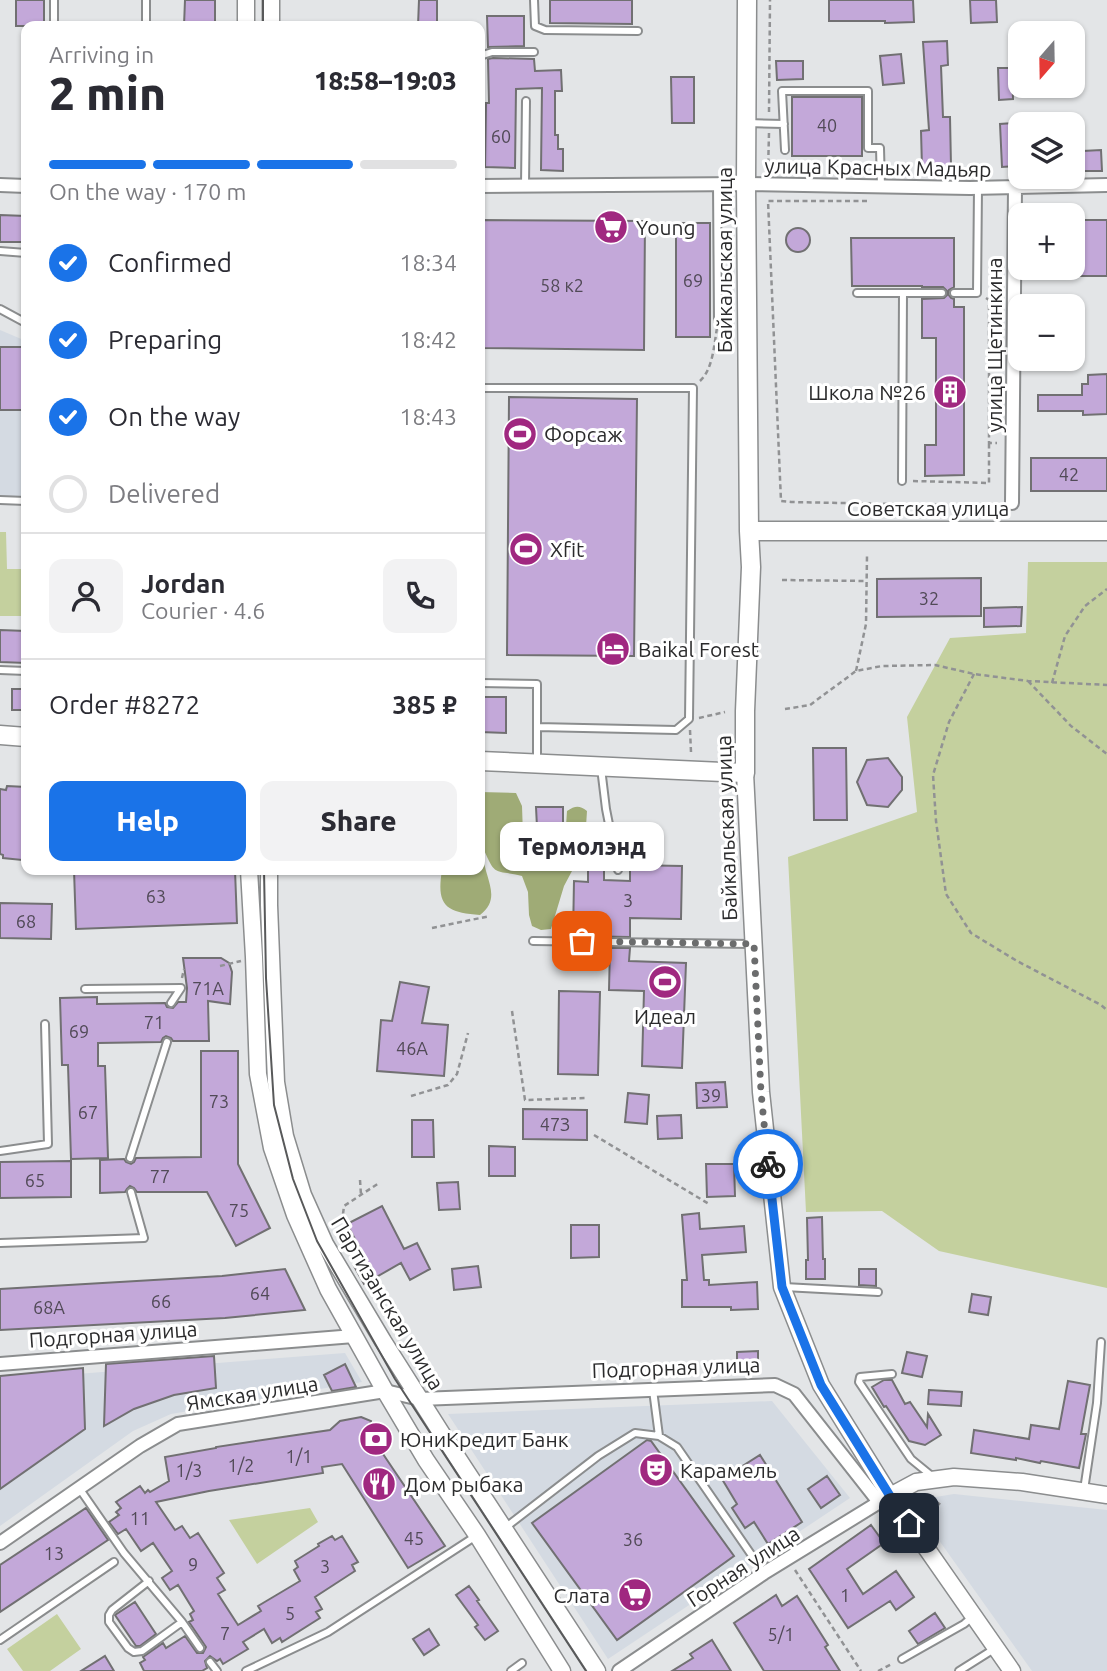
<!DOCTYPE html>
<html lang="en">
<head>
<meta charset="utf-8">
<style>
  body { margin:0; font-family:Ubuntu,sans-serif; background:#f2f2f3; color:#2b2b33; height:100vh; display:flex; flex-direction:column; font-size:26px; white-space:nowrap }
  * { box-sizing:border-box; margin:0 }
  p { font-size:23px; color:#7c7c81 }
  .icon { flex:none; width:38px; height:38px; fill:none; stroke:currentColor; stroke-width:2; stroke-linecap:round; stroke-linejoin:round }
  .map { position:relative; flex:1; overflow:hidden }
  .panel { position:absolute; left:21px; top:21px; width:464px; height:854px; display:flex; flex-direction:column; background:#fff; border-radius:14px; box-shadow:0 2px 5px #0004 }
  .panel>* { flex:none }
  .needle { width:46px; rotate:200deg }
  .buttons { position:absolute; left:1008px; top:21px; display:grid; gap:14px }
  .buttons a { display:grid; place-items:center; width:77px; height:77px; border-radius:14px; background:#fff; box-shadow:0 2px 5px #0004; font-size:35px }
  .pin { position:absolute; display:grid; place-items:center; width:60px; height:60px; color:#fff; margin:-30px; border-radius:14px; box-shadow:0 4px 10px #0006 }
  .courier { position:absolute; display:grid; place-items:center; width:70px; height:70px; margin:-35px; border:5px solid #1a73e8; border-radius:50%; background:#fff; color:#222; box-shadow:0 2px 9px #0007 }
  .bubble { position:absolute; height:49px; border-radius:14px; background:#fff; box-shadow:0 2px 5px #0004; font-size:23px; font-weight:800; line-height:49px; text-align:center }
  .headline em { font-style:normal; font-weight:800 }
  .headline div { display:flex; flex-direction:column-reverse }
  .headline { display:flex; align-items:center; justify-content:space-between; height:119px; padding:0 28px }
  h1 { font-size:46px; font-weight:800; line-height:52px }
  .bar { display:grid; grid-template-columns:repeat(4,1fr); gap:10px 7px; align-content:center; height:84px; padding:0 28px }
  .bar i { height:9px; border-radius:5px; background:#e1e1e2 }
  .bar .selected { background:#1a73e8 }
  .bar p { grid-column:span 4 }
  .line { display:flex; align-items:center; gap:18px; padding:0 28px; border-top:2px solid #e1e1e2 }
  .line div { flex:1 }
  .round { display:grid; place-items:center; flex:none; width:74px; height:74px; border-radius:14px; background:#f2f2f3 }
  ol { padding:0 28px; list-style:none }
  li { display:flex; align-items:center; gap:21px; height:77px }
  li p { margin-inline-start:auto }
  li .icon { padding:7px; border-radius:50%; background:#1a73e8; color:#fff; stroke-width:4 }
  li:last-child { color:#7c7c81 }
  li i { width:38px; height:38px; border:4px solid #e1e1e2; border-radius:50% }
  .cta { display:flex; gap:14px; margin-top:auto; padding:14px 28px }
  .cta a { flex:1; height:80px; border-radius:14px; background:#1a73e8; color:#fff; font-size:28px; font-weight:800; line-height:80px; text-align:center }
  .cta a+a { background:#f2f2f3; color:#2b2b33 }
  .map>svg:first-child { display:block }
  .built { fill:#d4dae2 }
  .green { fill:#c4d09e }
  .forest { fill:#9fab76 }
  .building { fill:#c3a8d9; stroke:#717072; stroke-width:2 }
  .lines { fill:none; stroke-linecap:round; stroke-linejoin:round }
  .service-casing { stroke:#8b8d8e; stroke-width:10 }
  .minor-casing { stroke:#8b8d8e; stroke-width:16 }
  .tertiary-casing { stroke:#8b8d8e; stroke-width:19 }
  .secondary-casing { stroke:#8b8d8e; stroke-width:21 }
  .path { stroke:#919294; stroke-width:2.5; stroke-dasharray:5 3.5; stroke-linecap:butt }
  .service { stroke:#fff; stroke-width:6 }
  .minor { stroke:#fff; stroke-width:12 }
  .tertiary { stroke:#fff; stroke-width:16 }
  .secondary { stroke:#fff; stroke-width:18 }
  .tram { stroke:#58595a; stroke-width:2 }
  .done { stroke:#6b6c6d; stroke-width:7; stroke-dasharray:0 12.6 }
  .route { stroke:#1a73e8; stroke-width:9 }
  .labels { text-anchor:middle; dominant-baseline:central; stroke-width:6; stroke-linejoin:round; paint-order:stroke }
  .number-label { font-size:18px; fill:#514a57 }
  .street-label { font-size:21px; fill:#2b2b2c; stroke:#fff }
  .poi-label { font-size:21px; fill:#2b2b2c; stroke:#fff; text-anchor:start }
</style>
</head>
<body>
<div class="map">
<svg width="1107" height="1671" viewBox="0 0 1107 1671">
  <rect width="100%" height="100%" fill="#e3e5e7"/>
  <path class="built" d="M0,330L26,341V498L0,497Z
    M345,1353L362,1382L171,1414L133,1431L0,1526V1380Z
    M772,1401L850,1498L608,1659L448,1414Z
    M954,1494L1107,1510V1671H1032L911,1501Z"/>
  <path class="green" d="M0,532H6L7,569H26V616H0Z
    M1028,562H1107V1288L939,1251L882,1211L806,1212L788,857L917,812L907,717L950,638L1026,633Z
    M310,1508L318,1522L257,1564L229,1520Z
    M57,1614L81,1649L50,1671H23L7,1649Z"/>
  <path class="forest" d="M480,792L516,793L522,806L523,835L529,851L548,856L554,851L558,831L566,826L567,811C575,806 579,805 587,811L584,857L572,871L564,886L551,929L541,930L532,926L529,915L528,892L522,876C495,869 496,878 484,850C480,874 505,896 480,915C446,912 436,906 442,870H480Z"/>
  <path class="building" d="M16,0H44V26H16Z
    M185,0H215V26H184Z
    M419,0H437V26H418Z
    M550,0H632V24L550,23Z
    M829,0H913L914,22L885,23V21H829Z
    M970,0H996L997,22L971,23Z
    M487,16H524V46L488,47Z
    M947,41L948,65L941,66L943,117H950L951,166L922,167L921,131L929,130L923,42Z
    M901,54L904,83L883,85L880,56Z
    M493,58L534,59L535,71L561,70L562,91H555V135H558V149H563V171L541,170L542,88L516,89L515,168L485,167L486,103H489L488,59Z
    M776,61H803V79L777,80Z
    M998,68H1012L1013,99L999,100Z
    M671,77H694V123H672Z
    M792,97H862V156H792Z
    M1013,123L1016,166L1002,167L1000,124Z
    M1101,150L1102,171H1084L1083,151Z
    M0,215L26,216V242H0Z
    M480,220L645,221L644,350L480,348Z
    M1073,220H1107V276H1073Z
    M676,223H710V337H676Z
    M786 240a12 12 0 1 1 24 0a12 12 0 1 1-24 0Z
    M851,238H954V287L949,290L948,294L951,298L954,299V307H964V475L925,476V445H936V338H922V299L944,298L947,295V291L943,287H922V286H852Z
    M0,347H26V410H0Z
    M1107,374V414L1083,415V411H1038V395H1082V384H1088V375Z
    M509,397L637,399L634,656L507,655Z
    M1031,458H1107V491H1031Z
    M981,578V616L877,617V579Z
    M1022,607L1021,626L984,627V608Z
    M0,630L26,631V663L0,662Z
    M12,689H26V710H12Z
    M480,697H506V733L480,732Z
    M813,748H846L847,820H814Z
    M888,758L902,777V790L888,807L867,805L857,782L867,760Z
    M7,786L26,787V855H23L22,860L3,858V855L0,854V789L6,790Z
    M536,807H563V827H537Z
    M588,864L604,865V880L630,881V865L682,866L681,919L630,918V937L573,936L574,881L588,882Z
    M74,870H235L237,923L76,929Z
    M0,903L52,904L51,939L0,938Z
    M610,948H630L629,961L686,963L682,1068L642,1066L644,991L609,990Z
    M183,958H221L229,963L232,972L230,1004L208,1001L209,1041H173L171,1038L166,1036L163,1038L161,1042L98,1043V1066H105L108,1158L71,1159L68,1065H62L60,998L97,997V1004L165,1003L167,1007L173,1008L178,1002H186L187,988Z
    M400,982L429,987L422,1023L448,1025L444,1076L377,1071L381,1020L392,1021Z
    M559,991L600,992L598,1075L558,1074Z
    M201,1051H238V1164L270,1228L236,1246L207,1192H137L134,1188L130,1186L127,1189L125,1192L100,1193V1160L124,1159L126,1162L131,1164L134,1162L136,1158L201,1157Z
    M725,1082L727,1107L697,1108L696,1083Z
    M628,1093L649,1095L647,1124L625,1122Z
    M523,1109L587,1110V1140L523,1139Z
    M681,1115L682,1138L658,1139L657,1116Z
    M412,1120H433L434,1157H412Z
    M489,1146L515,1147V1176H489Z
    M71,1161V1197L0,1198V1162Z
    M706,1164H734L735,1196L707,1197Z
    M458,1182L460,1209L439,1210L437,1183Z
    M382,1206L404,1249L417,1243L430,1269L410,1280L401,1263L364,1284L354,1266L366,1260L347,1224Z
    M699,1213L700,1229L744,1226L746,1252L702,1255L704,1280H709V1285L757,1282L758,1309L731,1310V1307H682V1280H687L682,1215Z
    M822,1217L823,1259H825V1279H806V1260H808L807,1218Z
    M571,1225H599V1257L571,1258Z
    M478,1266L481,1287L454,1290L452,1269Z
    M285,1269L305,1310L225,1318L0,1330V1289L222,1276Z
    M859,1269H876V1286L859,1285Z
    M972,1294L991,1297L988,1315L969,1312Z
    M758,1351V1370L737,1371V1352Z
    M907,1352L927,1356L922,1377L902,1373Z
    M214,1356L216,1388L174,1395L134,1409L104,1426L106,1364Z
    M345,1364L356,1387L332,1391L324,1375Z
    M83,1368L85,1429L0,1489V1376Z
    M884,1380H892L905,1404L910,1402L927,1427L928,1414L941,1435L925,1445L909,1441L886,1406L884,1407L872,1387Z
    M1068,1381L1090,1385L1081,1434H1086L1079,1468L1041,1461L1040,1463L1016,1458V1460L971,1453L974,1430L1029,1439L1031,1425L1059,1429Z
    M929,1390L962,1392L961,1406L928,1404Z
    M361,1417L371,1421L370,1425L378,1435L381,1442V1451L445,1546L408,1568L342,1464L322,1467L323,1473L209,1491L156,1502L175,1530L182,1526L190,1538L198,1533L224,1573L217,1578L225,1590L218,1594L238,1625L261,1611L258,1606L300,1581L294,1570L298,1567L295,1561L319,1546L318,1544L332,1536L335,1540L342,1536L358,1562L352,1565L355,1571L315,1597L322,1609L316,1612L320,1618L282,1642L280,1638L272,1643L264,1629L243,1642L248,1649L223,1664L220,1659L217,1661L210,1656L205,1661L207,1668L202,1671H144L140,1663L145,1660L143,1657L163,1643L166,1648L185,1636L197,1653H203L206,1647L189,1622L193,1620L190,1614L194,1611L178,1585L170,1590L162,1578L172,1571L153,1543L141,1551L126,1529L118,1534L109,1522L119,1515L116,1512L121,1508L116,1502L140,1486L145,1493L148,1490L150,1492L169,1481L165,1457L216,1448V1447L330,1430L340,1421Z
    M647,1440L651,1441L734,1556L617,1640L532,1523Z
    M760,1455L802,1522L768,1544L754,1522L745,1528L732,1508L737,1504L722,1479Z
    M827,1476L840,1495L821,1508L808,1489Z
    M86,1508L108,1540L0,1612V1565Z
    M871,1525L884,1543L847,1569L863,1594L896,1571L914,1597L896,1610L890,1601L848,1628L809,1569Z
    M469,1586L479,1600L477,1601L498,1631L485,1640L475,1627L478,1625L456,1595Z
    M776,1595L782,1606L797,1596L828,1645L825,1647L840,1671H764L734,1623Z
    M135,1602L156,1634L140,1646H136L115,1615Z
    M935,1613L945,1628L918,1644L909,1631Z
    M429,1629L439,1645L424,1655L413,1639Z
    M712,1640L731,1671H672L693,1658L690,1654Z
    M105,1656L114,1671H81Z"/>
  <g class="lines">
    <g class="service-casing">
      <path id="service" d="M54,0V26
        M146,0V26
        M534,0L535,26L545,30L638,31
        M480,58V56L492,52H534
        M747,123L784,124
        M785,150L782,91H868V148H880L881,186
        M717,184L718,320
        M525,186L526,101
        M0,251L26,253
        M857,293H942
        M954,293H977L978,188
        M0,309L26,323
        M480,388H693L689,719L676,730L537,727V763
        M902,481L903,293
        M0,500L26,501
        M0,670L26,671
        M480,683L537,684V727
        M601,768L606,809L618,870
        M533,941L752,944
        M85,989L181,988L171,1003
        M0,1151L48,1144L45,1024
        M130,1158L167,1042
        M0,1243L144,1238L131,1192
        M784,1287L878,1292
        M892,1374L860,1377L859,1382L911,1459L933,1477
        M653,1390L659,1436
        M79,1488L124,1553L182,1622L142,1651L134,1652L128,1648L109,1622V1615L112,1610L149,1581
        M1084,1490L1097,1403L1101,1342
        M506,1527L598,1456L635,1433L659,1436L677,1447L764,1573
        M182,1622L200,1648
        M0,1640L114,1562
        M902,1659L964,1624L971,1618
        M210,1662L217,1671
        M246,1671L328,1632L476,1536
        M511,1671L522,1663
        M959,1671L994,1649"/>
    </g>
    <g class="minor-casing">
      <path id="minor" d="M0,185L26,186
        M480,186L746,184L970,188L1107,185
        M1012,503L1015,188
        M0,1364L354,1336
        M0,1543L140,1446L178,1424L385,1391L420,1399L775,1385L794,1394L879,1502
        M619,1671L764,1573L886,1498"/>
    </g>
    <g class="tertiary-casing">
      <path id="tertiary" d="M246,0V26
        M271,26V0
        M745,773L761,1092L782,1287L821,1385L890,1496L1012,1671
        M249,870L254,957L258,1074L272,1148L295,1215L328,1289L385,1391L426,1460L477,1535L562,1671
        M269,870V905L276,1082L285,1136L303,1195L325,1244L383,1341L442,1434L597,1671
        M890,1496L916,1482L954,1477L1022,1482L1107,1495"/>
    </g>
    <g class="secondary-casing">
      <path id="secondary" d="M749,531H1107
        M0,735L26,737
        M480,761L745,773V711L751,567L749,531L746,184L747,0"/>
    </g>
    <path class="path" d="M769,112L770,0
      M768,172L769,133
      M867,201H768L781,501L791,502L998,506
      M986,298L989,300V443H997
      M700,381C713,369 714,345 717,328
      M913,481L989,483V443
      M782,580L866,581
      M856,671L866,624L867,556
      M974,674L949,722L933,775L936,821L946,894L971,933L1017,961L1101,1005L1107,1010
      M1028,681L1071,726L1107,754
      M1052,683L1065,636L1085,606L1107,589
      M785,709L810,705L856,671L882,666L935,665L974,674L1028,681L1107,685
      M699,718L725,712
      M690,730L691,752
      M432,928L490,916
      M220,966L241,961
      M182,978L184,969
      M512,1011L525,1100L585,1098
      M411,1096L448,1085L457,1074L468,1033
      M594,1135L709,1204
      M360,1180L361,1195
      M348,1230L343,1214L344,1206L379,1183
      M337,1234L348,1230L355,1244
      M929,1497L941,1505
      M795,1570L861,1671
      M878,1671L892,1664"/>
    <use href="#service" class="service"/>
    <use href="#minor" class="minor"/>
    <use href="#tertiary" class="tertiary"/>
    <use href="#secondary" class="secondary"/>
    <path class="tram" d="M263,26V0
      M264,870L266,978L274,1105L293,1179L317,1241L395,1379L586,1671"/>
  </g>
  <g class="lines">
    <path class="done" d="M582,941L754,944L761,1092L768,1164"/>
    <path class="route" d="M768,1164L782,1287L821,1385L890,1496L909,1523"/>
  </g>
  <defs>
    <g id="supermarket-disc" transform="scale(1.75)"><circle r="9.5" fill="#a02880" stroke="#fff"/><path d="M-6-5.5h2.5l.6 2H6L4.5 2H-2.5L-4.4-4H-6ZM-1.5 3.2a1.3 1.3 0 1 0 .1 0ZM3 3.2a1.3 1.3 0 1 0 .1 0Z" fill="#fff"/></g>
    <g id="building-disc" transform="scale(1.75)"><circle r="9.5" fill="#a02880" stroke="#fff"/><path d="M-4-6H4V6H1V3H-1V6H-4ZM-2.5-4.3h1.7v1.8h-1.7ZM.8-4.3h1.7v1.8H.8ZM-2.5-1h1.7V.8h-1.7ZM.8-1h1.7V.8H.8Z" fill="#fff"/></g>
    <g id="stadium-disc" transform="scale(1.75)"><circle r="9.5" fill="#a02880" stroke="#fff"/><path d="M0-5a6.5 5 0 1 0 0 10a6.5 5 0 1 0 0-10ZM-3.5-1.8h7v3.6h-7Z" fill="#fff"/></g>
    <g id="hotel-disc" transform="scale(1.75)"><circle r="9.5" fill="#a02880" stroke="#fff"/><path d="M-6-4.5h1.5V1H6V5H4.5V3h-9V5H-6ZM-4 0a1.8 1.8 0 1 1 3.6 0ZM.5 0V-2.5h3Q6-2.5 6 0Z" fill="#fff"/></g>
    <g id="bank-disc" transform="scale(1.75)"><circle r="9.5" fill="#a02880" stroke="#fff"/><path d="M-6-4H6V4H-6ZM0-2.3a2.3 2.3 0 1 0 0 4.6a2.3 2.3 0 1 0 0-4.6Z" fill="#fff"/></g>
    <g id="theatre-disc" transform="scale(1.75)"><circle r="9.5" fill="#a02880" stroke="#fff"/><path d="M-5-5.5Q0-4 5-5.5V0Q5 5 0 6Q-5 5-5 0ZM-3.3-2.5H-1v1.5H-3.3ZM1-2.5H3.3v1.5H1ZM-2.8 1Q0 5.5 2.8 1Z" fill="#fff"/></g>
    <g id="restaurant-disc" transform="scale(1.75)"><circle r="9.5" fill="#a02880" stroke="#fff"/><path d="M-5-6h1v4h1v-4h1v4h1v-4h1v5L-1.5 .5V6h-2V.5L-5-1ZM5-6V6H3V1.5H1.5Q1.5-4 5-6Z" fill="#fff"/></g>
  </defs>
  <g fill-rule="evenodd">
    <use href="#supermarket-disc" x="611" y="227"/>
    <use href="#building-disc" x="950" y="392"/>
    <use href="#stadium-disc" x="520" y="434"/>
    <use href="#stadium-disc" x="526" y="549"/>
    <use href="#hotel-disc" x="613" y="649"/>
    <use href="#stadium-disc" x="665" y="982"/>
    <use href="#bank-disc" x="376" y="1439"/>
    <use href="#theatre-disc" x="656" y="1470"/>
    <use href="#restaurant-disc" x="379" y="1484"/>
    <use href="#supermarket-disc" x="635" y="1595"/>
  </g>
  <g class="labels">
    <g class="number-label">
      <text x="827" y="125">40</text>
      <text x="501" y="136">60</text>
      <text x="693" y="280">69</text>
      <text x="562" y="285">58 к2</text>
      <text x="1069" y="474">42</text>
      <text x="929" y="598">32</text>
      <text x="156" y="896">63</text>
      <text x="628" y="900">3</text>
      <text x="26" y="921">68</text>
      <text x="208" y="988">71А</text>
      <text x="154" y="1022">71</text>
      <text x="79" y="1031">69</text>
      <text x="412" y="1048">46А</text>
      <text x="711" y="1095">39</text>
      <text x="219" y="1101">73</text>
      <text x="88" y="1112">67</text>
      <text x="555" y="1124">47З</text>
      <text x="160" y="1176">77</text>
      <text x="35" y="1180">65</text>
      <text x="239" y="1210">75</text>
      <text x="260" y="1293">64</text>
      <text x="161" y="1301">66</text>
      <text x="49" y="1307">68А</text>
      <text x="299" y="1456">1/1</text>
      <text x="241" y="1465">1/2</text>
      <text x="189" y="1470">1/3</text>
      <text x="140" y="1518">11</text>
      <text x="414" y="1538">45</text>
      <text x="633" y="1539">36</text>
      <text x="54" y="1553">13</text>
      <text x="193" y="1564">9</text>
      <text x="325" y="1566">3</text>
      <text x="845" y="1595">1</text>
      <text x="290" y="1613">5</text>
      <text x="225" y="1633">7</text>
      <text x="781" y="1634">5/1</text>
    </g>
    <g class="street-label">
      <text transform="translate(878 167) rotate(1)">улица Красных Мадьяр</text>
      <text transform="translate(724 260) rotate(-90)">Байкальская улица</text>
      <text transform="translate(994 345) rotate(-90)">улица Щетинкина</text>
      <text x="928" y="508">Советская улица</text>
      <text transform="translate(726 828) rotate(-92)">Байкальская улица</text>
      <text transform="translate(388 1303) rotate(59)">Партизанская улица</text>
      <text transform="translate(113 1334) rotate(-4)">Подгорная улица</text>
      <text transform="translate(676 1367) rotate(-2)">Подгорная улица</text>
      <text transform="translate(252 1393) rotate(-9)">Ямская улица</text>
      <text transform="translate(743 1566) rotate(-33)">Горная улица</text>
    </g>
    <g class="poi-label">
      <text x="636" y="227">Young</text>
      <text x="926" y="392" text-anchor="end">Школа №26</text>
      <text x="544" y="434">Форсаж</text>
      <text x="550" y="549">Xfit</text>
      <text x="638" y="649">Baikal Forest</text>
      <text x="665" y="1016" text-anchor="middle">Идеал</text>
      <text x="400" y="1439">ЮниКредит Банк</text>
      <text x="680" y="1470">Карамель</text>
      <text x="404" y="1484">Дом рыбака</text>
      <text x="610" y="1595" text-anchor="end">Слата</text>
    </g>
  </g>
</svg>
<div class="buttons">
<a><svg class="needle" viewBox="-14 -14 28 28"><path d="M0-13l5 13h-10z" fill="#e53935"/><path d="M0 13l5-13h-10z" fill="#7c7c81"/></svg></a>
<a><svg class="icon" aria-label="layers" viewBox="0 0 24 24"><path d="M12 4l9 5-9 5-9-5zM3 14l9 5 9-5"/></svg></a>
<a>+</a>
<a>−</a>
</div>
<div class="pin" style="left:582px;top:941px;background:#ea580c"><svg class="icon" aria-label="bag" viewBox="0 0 24 24"><path d="M5 8h14l-1 12H6zM9 8a3 3 0 0 1 6 0"/></svg></div>
<div class="pin" style="left:909px;top:1523px;background:#1f2937"><svg class="icon" aria-label="home" viewBox="0 0 24 24"><path d="M3 11l9-7 9 7M6 9v11h12V9"/></svg></div>
<div class="courier" style="left:768px;top:1164px"><svg class="icon" aria-label="bike" viewBox="0 0 24 24"><circle cx="6" cy="16" r="4"/><circle cx="18" cy="16" r="4"/><path d="M6 16l4-8h5l3 8M10 8l3 8H6M13 5h3"/></svg></div>
<div class="bubble" style="left:500px;top:822px;width:164px">Термолэнд</div>
<section class="panel">
<div class="headline"><div><h1>2 min</h1><p>Arriving in</p></div><em>18:58–19:03</em></div>
<div class="bar"><i class="selected"></i><i class="selected"></i><i class="selected"></i><i></i><p>On the way · 170 m</p></div>
<ol>
<li><svg class="icon" aria-label="check" viewBox="0 0 24 24"><path d="M5 12l5 5 9-10"/></svg>Confirmed<p>18:34</p></li>
<li><svg class="icon" aria-label="check" viewBox="0 0 24 24"><path d="M5 12l5 5 9-10"/></svg>Preparing<p>18:42</p></li>
<li><svg class="icon" aria-label="check" viewBox="0 0 24 24"><path d="M5 12l5 5 9-10"/></svg>On the way<p>18:43</p></li>
<li><i></i>Delivered</li>
</ol>
<div class="line" style="height:126px"><a class="round"><svg class="icon" aria-label="person" viewBox="0 0 24 24"><circle cx="12" cy="8" r="4"/><path d="M4 21q1-7 8-7t8 7"/></svg></a><div><b>Jordan</b><p>Courier · 4.6</p></div><a class="round"><svg class="icon" aria-label="phone" viewBox="0 0 24 24"><path d="M5 4h4l2 5-3 2q2 4 5 5l2-3 5 2v4C11 20 4 13 5 4z"/></svg></a></div>
<div class="line" style="height:91px"><div>Order #8272</div><b>385 ₽</b></div>
<div class="cta"><a>Help</a><a>Share</a></div>
</section>
</div>
</body>
</html>
